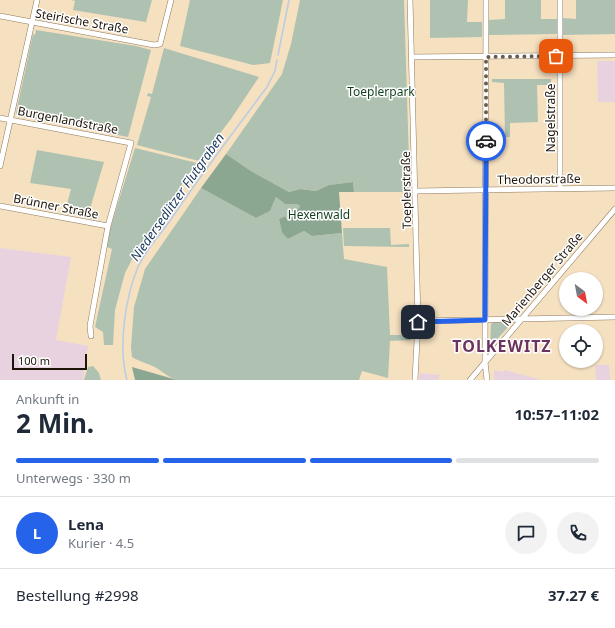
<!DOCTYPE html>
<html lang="de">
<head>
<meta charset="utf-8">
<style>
  body { margin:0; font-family:"Noto Sans",sans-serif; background:#f2f2f3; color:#1f2937; height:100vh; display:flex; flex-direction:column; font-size:15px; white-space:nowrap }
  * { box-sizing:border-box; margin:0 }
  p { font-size:13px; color:#747a83 }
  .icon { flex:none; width:22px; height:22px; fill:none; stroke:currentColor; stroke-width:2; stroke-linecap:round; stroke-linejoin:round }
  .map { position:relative; height:380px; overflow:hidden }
  .panel { display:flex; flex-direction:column; background:#fff; flex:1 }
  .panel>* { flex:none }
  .needle { width:26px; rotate:148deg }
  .controls { position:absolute; left:559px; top:272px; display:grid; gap:8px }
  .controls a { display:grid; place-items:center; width:44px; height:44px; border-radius:50%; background:#fff; box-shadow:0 1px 3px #0004; font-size:20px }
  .scale { position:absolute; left:12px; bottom:10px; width:75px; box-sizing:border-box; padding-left:4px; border:2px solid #1d150a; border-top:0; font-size:11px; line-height:14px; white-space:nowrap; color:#1d150a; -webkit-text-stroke:3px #fff; paint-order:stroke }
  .pin { position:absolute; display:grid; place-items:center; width:34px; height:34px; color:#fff; margin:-17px; border-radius:8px; box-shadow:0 2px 6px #0006 }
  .courier { position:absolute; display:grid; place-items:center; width:40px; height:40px; margin:-20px; border:3px solid #2563eb; border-radius:50%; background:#fff; color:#222; box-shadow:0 1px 5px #0007 }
  .head em { font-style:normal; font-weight:700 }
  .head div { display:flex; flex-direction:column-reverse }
  .head { display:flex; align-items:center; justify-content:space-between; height:68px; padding:0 16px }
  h1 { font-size:26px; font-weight:700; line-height:30px }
  .bar { display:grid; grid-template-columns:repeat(4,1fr); gap:6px 4px; align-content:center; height:48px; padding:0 16px }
  .bar i { height:5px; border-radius:3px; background:#e0e1e3 }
  .bar .selected { background:#2563eb }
  .bar p { grid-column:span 4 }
  .line { display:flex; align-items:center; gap:10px; padding:0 16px; border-top:1px solid #e0e1e3 }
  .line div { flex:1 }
  .round { display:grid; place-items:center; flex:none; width:42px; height:42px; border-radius:21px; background:#f2f2f3 }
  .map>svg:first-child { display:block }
  .education { fill:#e8d2e0 }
  .green { fill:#afc2b2 }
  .forest { fill:#8ca791 }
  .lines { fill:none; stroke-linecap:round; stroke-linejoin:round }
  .stream { stroke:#b7cce6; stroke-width:1.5 }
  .street-casing { stroke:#8e7b5e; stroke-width:6 }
  .street { stroke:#fff; stroke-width:5 }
  .done { stroke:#695c4a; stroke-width:4; stroke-dasharray:0 7.2 }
  .route { stroke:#2563eb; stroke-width:5 }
  .labels { text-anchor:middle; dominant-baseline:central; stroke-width:3; stroke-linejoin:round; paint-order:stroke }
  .street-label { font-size:12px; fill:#1d150a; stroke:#fff }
  .park-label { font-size:12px; fill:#103e1e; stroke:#fff }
  .water-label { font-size:13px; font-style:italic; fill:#17365a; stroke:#fff }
  .district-label { font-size:16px; font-weight:bold; letter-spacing:1px; fill:#6a3360; stroke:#fff }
</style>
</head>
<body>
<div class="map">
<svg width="615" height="380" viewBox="0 0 615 380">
  <rect width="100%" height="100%" fill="#f5e0c0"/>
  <path class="education" d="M597,61H615V102H598Z
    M0,248L71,257L56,340L88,346L83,380H0Z
    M595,365H609L610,380H596Z
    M494,370L503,372L504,370L542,380H494Z
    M420,373L440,375L438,380H419Z"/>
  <path class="green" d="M71,0H152L146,22L73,10L75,1Z
    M190,0H283L270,63L253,65L180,46Z
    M300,0H404L410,192H354L353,182L329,185L316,191L300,189L289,192L251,171L226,154L282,74L291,44Z
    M430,0H468L467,22H482V37L430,38Z
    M505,0H541V19H557V34L489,35V20L505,19Z
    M576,0H615V34L563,35V18L576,19Z
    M36,30L136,46L151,50L128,137L18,116L16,113L33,34L35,35Z
    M164,48L259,77L231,119L199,161L137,145L151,97L147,96L148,93L152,94Z
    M492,79H551V85H537L538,122L510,123V137H505L504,83L492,82Z
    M135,148L197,163L137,250L125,273L115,310L113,345H104L103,332L95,327L112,249L107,247L110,229Z
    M37,150L104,162L89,212L99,215L98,220L65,212L71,189L30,183Z
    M201,188L256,218L270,211L276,197L285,204H297L300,206C297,212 292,214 290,220L288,221L285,216L279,219L282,233L288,239L304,231L312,236L342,233L344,259L387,267L390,335H411V340L390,341L388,378L362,371L359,380H177C168,377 163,372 155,367C147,363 140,362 132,357L131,347L134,307L145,269Z
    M343,228H390L391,245L409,244V247L344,246Z
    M494,322L509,323L510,325L490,347L491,324Z
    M93,366L99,373L101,380H84L88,367Z"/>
  <path class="forest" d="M226,154L251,171L289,192L300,189L316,191L329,185L353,182L354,192H339L342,233L312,236L304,231L288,239L282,233L279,219L285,216L288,221L290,220C292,214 297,212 300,206L297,204H285L276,197L270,211L256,218L201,188Z
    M132,367L177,380H135Z"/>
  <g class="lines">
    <path class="stream" d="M278,55L289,0
      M127,380C118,348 125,298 138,267C145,251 159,236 169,222C200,176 234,131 267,87L275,71L277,60"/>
    <g class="street-casing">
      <path id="street" d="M410,0L418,321L415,380
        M486,0L485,362L487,380
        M0,16L154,45L160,44L171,0
        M412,57L615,55
        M0,118L131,143L108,226L90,326L91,336
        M0,166L37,0
        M560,189V0
        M416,191L615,188
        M0,206L108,226
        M418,321L615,317
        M470,380L615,209"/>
    </g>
    <use href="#street" class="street"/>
  </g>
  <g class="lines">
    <path class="done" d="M486,141V57L556,56"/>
    <path class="route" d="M418,322L485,320L486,141"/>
  </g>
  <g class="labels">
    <g class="street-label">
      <text transform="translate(82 21) rotate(10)">Steirische Straße</text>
      <text transform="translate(550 118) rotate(-90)">Nagelstraße</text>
      <text transform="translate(68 120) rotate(11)">Burgenlandstraße</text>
      <text transform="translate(539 179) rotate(-1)">Theodorstraße</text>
      <text transform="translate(406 190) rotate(-91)">Toeplerstraße</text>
      <text transform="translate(56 206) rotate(11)">Brünner Straße</text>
      <text transform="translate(542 279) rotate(-50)">Marienberger Straße</text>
    </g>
    <g class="park-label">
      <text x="381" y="91">Toeplerpark</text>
      <text x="319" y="214">Hexenwald</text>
    </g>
    <g class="water-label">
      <text transform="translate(177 197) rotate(-55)">Niedersedlitzer Flutgraben</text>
    </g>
    <g class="district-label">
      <text x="502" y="346">TOLKEWITZ</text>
    </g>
  </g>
</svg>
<div class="controls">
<a><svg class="needle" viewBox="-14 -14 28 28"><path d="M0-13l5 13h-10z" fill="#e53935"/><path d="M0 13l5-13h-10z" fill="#747a83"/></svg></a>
<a><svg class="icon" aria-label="locate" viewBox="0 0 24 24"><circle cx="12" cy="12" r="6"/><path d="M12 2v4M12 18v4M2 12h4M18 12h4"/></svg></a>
</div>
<div class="scale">100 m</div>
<div class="pin" style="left:556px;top:56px;background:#ea580c"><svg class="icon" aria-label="bag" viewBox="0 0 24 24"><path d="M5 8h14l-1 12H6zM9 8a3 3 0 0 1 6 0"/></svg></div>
<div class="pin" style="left:418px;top:322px;background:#1f2937"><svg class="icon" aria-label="home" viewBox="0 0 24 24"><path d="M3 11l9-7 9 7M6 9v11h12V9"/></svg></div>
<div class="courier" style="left:486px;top:141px"><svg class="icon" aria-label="car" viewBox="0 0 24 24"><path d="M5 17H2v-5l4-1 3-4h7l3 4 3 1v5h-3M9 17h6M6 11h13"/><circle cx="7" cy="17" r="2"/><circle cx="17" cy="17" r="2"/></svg></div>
</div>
<section class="panel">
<div class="head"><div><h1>2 Min.</h1><p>Ankunft in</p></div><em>10:57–11:02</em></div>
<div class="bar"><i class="selected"></i><i class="selected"></i><i class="selected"></i><i></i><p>Unterwegs · 330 m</p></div>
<div class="line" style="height:72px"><b class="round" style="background:#2563eb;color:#fff">L</b><div><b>Lena</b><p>Kurier · 4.5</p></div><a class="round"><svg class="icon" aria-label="chat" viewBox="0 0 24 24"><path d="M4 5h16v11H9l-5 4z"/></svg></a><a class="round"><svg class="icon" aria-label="phone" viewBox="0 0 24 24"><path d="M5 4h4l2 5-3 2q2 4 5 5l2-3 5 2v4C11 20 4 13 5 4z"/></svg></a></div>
<div class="line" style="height:52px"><div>Bestellung #2998</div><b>37.27 €</b></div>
</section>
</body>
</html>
